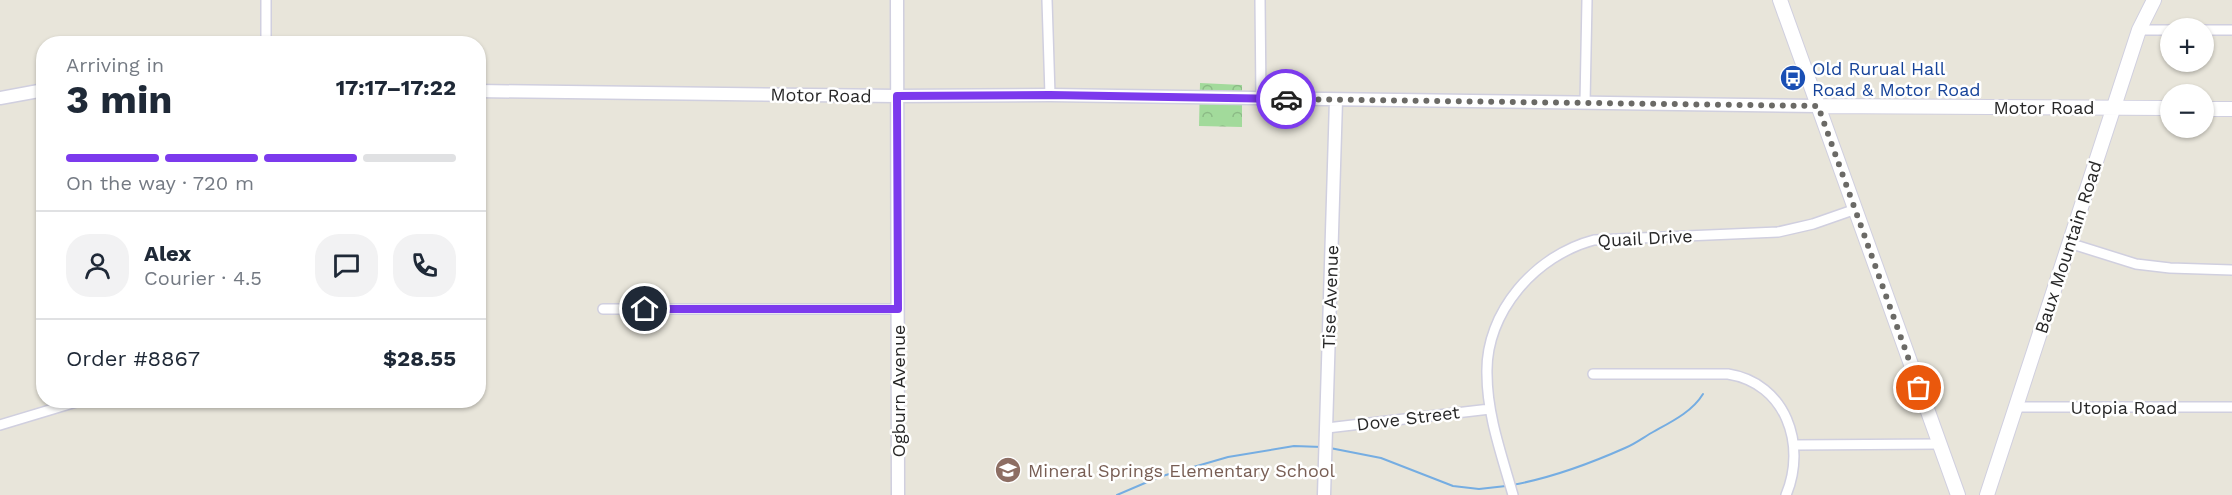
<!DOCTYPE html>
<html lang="en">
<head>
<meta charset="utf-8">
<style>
  body { margin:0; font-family:"Work Sans",sans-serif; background:#f2f2f3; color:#1f2937; height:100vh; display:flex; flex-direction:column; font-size:22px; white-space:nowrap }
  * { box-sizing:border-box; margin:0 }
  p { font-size:20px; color:#747a83 }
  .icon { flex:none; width:33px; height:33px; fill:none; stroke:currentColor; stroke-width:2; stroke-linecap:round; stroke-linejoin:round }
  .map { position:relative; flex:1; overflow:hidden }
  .side { position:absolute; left:36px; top:36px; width:450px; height:372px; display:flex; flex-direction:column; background:#fff; border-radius:24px; box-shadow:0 2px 4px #0004 }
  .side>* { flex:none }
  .fabs { position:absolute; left:2160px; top:18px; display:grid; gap:12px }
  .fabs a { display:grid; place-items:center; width:54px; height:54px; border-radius:50%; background:#fff; box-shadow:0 2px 4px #0004; font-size:30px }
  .pin { position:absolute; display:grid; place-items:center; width:51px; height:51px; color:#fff; margin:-26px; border:3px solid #fff; border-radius:50%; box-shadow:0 2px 6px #0007 }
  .courier { position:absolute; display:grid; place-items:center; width:60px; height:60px; margin:-30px; border:4px solid #7c3aed; border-radius:50%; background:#fff; color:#222; box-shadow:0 2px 8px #0007 }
  .summary em { font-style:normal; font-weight:700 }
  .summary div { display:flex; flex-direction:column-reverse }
  .summary { display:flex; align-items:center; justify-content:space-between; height:102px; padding:0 30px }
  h1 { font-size:39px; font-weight:700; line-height:45px }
  .bar { display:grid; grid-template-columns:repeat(4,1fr); gap:9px 6px; align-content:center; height:72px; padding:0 30px }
  .bar i { height:8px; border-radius:4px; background:#e0e1e3 }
  .bar .active { background:#7c3aed }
  .bar p { grid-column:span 4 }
  .line { display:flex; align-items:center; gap:15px; padding:0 30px; border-top:2px solid #e0e1e3 }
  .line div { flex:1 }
  .round { display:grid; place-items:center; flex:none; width:63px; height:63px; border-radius:24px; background:#f2f2f3 }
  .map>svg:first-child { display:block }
  .forest { fill:url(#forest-crowns) }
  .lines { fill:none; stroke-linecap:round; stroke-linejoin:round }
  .stream { stroke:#75ade2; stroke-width:2 }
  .minor-casing { stroke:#d0cfdf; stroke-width:12 }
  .tertiary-casing { stroke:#d0cfdf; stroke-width:15 }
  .secondary-casing { stroke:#d0cfdf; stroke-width:16 }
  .minor { stroke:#fff; stroke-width:9 }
  .tertiary { stroke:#fff; stroke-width:12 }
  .secondary { stroke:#fff; stroke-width:14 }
  .done { stroke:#6b6a66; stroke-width:6; stroke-dasharray:0 10.8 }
  .route { stroke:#7c3aed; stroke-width:8 }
  .labels { text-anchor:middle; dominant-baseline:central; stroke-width:5; stroke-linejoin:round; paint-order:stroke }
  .transit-label { font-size:18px; fill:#164399; stroke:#fff; text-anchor:start }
  .street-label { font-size:18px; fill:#272727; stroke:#fff }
  .education-label { font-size:18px; fill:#785e54; stroke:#fff; text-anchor:start }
</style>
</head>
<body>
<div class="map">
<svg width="2232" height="495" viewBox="0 0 2232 495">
  <defs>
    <pattern id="forest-crowns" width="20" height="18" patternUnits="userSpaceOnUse" patternTransform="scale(1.5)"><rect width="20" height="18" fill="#a2da9b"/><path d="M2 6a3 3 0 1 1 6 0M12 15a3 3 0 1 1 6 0" fill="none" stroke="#8cbb86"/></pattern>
  </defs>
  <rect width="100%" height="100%" fill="#e8e5da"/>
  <path class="forest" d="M1200,83L1242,85V127L1199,126Z"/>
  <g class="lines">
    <path class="stream" d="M1330,448L1381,458L1453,486L1479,489L1506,486
      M1512,485C1551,478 1589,464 1625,448C1635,444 1644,437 1653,432C1671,422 1692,412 1703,394
      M1117,495L1159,477L1228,457L1294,446L1322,447"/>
    <g class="minor-casing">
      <path id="minor" d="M1047,0L1050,95
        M1260,0L1261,99
        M2139,30H2170
        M2204,30H2232
        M266,44V0
        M1585,103L1587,0
        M2069,243L2136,264L2170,268L2232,270
        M603,309H898
        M1593,374H1728C1786,383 1807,445 1786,495
        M2016,407H2232
        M0,425L83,400
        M1327,428L1490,409
        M1795,445L1939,444
        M1513,495C1502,456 1487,415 1487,374C1485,312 1536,255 1594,240L1778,232L1813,224L1856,209"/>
    </g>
    <g class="tertiary-casing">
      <path id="tertiary" d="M897,0L898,495
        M478,91L897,96L1050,95L1818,106
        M0,98L44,90
        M1324,495L1336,100"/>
    </g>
    <g class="secondary-casing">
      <path id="secondary" d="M1780,0L1958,495
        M1818,106L2170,108
        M2204,109H2232
        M1987,495L2139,30L2154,0"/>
    </g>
    <use href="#minor" class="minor"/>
    <use href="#tertiary" class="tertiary"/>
    <use href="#secondary" class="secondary"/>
  </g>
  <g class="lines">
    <path class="done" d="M1286,99L1818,106L1919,388"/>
    <path class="route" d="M645,309H898L897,96L1050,95L1286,99"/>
  </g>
  <defs>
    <g id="bus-disc" transform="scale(1.35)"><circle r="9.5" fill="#1a4fb4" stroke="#fff"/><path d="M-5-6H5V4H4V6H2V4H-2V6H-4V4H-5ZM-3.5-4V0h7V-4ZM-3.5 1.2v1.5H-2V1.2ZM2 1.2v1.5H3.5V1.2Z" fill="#fff"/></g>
    <g id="school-disc" transform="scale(1.35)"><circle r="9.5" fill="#8d6e63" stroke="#fff"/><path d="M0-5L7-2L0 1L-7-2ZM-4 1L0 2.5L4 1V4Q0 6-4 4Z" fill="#fff"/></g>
  </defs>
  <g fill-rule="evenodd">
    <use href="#bus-disc" x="1793" y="78"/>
    <use href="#school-disc" x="1008" y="470"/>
  </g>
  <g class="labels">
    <g class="transit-label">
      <text x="1812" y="68">Old Rurual Hall<tspan x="1812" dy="21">Road &amp; Motor Road</tspan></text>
    </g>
    <g class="street-label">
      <text transform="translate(821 95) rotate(1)">Motor Road</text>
      <text x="2044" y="107">Motor Road</text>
      <text transform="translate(1645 238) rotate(-3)">Quail Drive</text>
      <text transform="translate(2068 247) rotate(-72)">Baux Mountain Road</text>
      <text transform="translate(1330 297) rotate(-88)">Tise Avenue</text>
      <text transform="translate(898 391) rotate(-90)">Ogburn Avenue</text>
      <text x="2124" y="407">Utopia Road</text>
      <text transform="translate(1408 418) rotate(-7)">Dove Street</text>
    </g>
    <g class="education-label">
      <text x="1028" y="470">Mineral Springs Elementary School</text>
    </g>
  </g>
</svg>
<div class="fabs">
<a>+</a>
<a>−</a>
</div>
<div class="pin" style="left:1919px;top:388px;background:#ea580c"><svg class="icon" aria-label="bag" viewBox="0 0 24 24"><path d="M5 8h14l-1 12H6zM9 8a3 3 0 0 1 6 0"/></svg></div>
<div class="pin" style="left:645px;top:309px;background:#1f2937"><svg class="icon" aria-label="home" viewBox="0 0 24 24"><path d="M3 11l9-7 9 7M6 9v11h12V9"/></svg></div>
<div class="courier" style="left:1286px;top:99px"><svg class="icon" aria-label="car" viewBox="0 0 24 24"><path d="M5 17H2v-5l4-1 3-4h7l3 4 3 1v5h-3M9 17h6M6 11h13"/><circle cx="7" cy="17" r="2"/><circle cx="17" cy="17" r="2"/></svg></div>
<section class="side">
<div class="summary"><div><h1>3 min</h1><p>Arriving in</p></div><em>17:17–17:22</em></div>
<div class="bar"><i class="active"></i><i class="active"></i><i class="active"></i><i></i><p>On the way · 720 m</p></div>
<div class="line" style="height:108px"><a class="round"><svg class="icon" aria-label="person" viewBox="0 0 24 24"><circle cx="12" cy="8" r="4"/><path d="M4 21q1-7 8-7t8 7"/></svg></a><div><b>Alex</b><p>Courier · 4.5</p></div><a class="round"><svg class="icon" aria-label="chat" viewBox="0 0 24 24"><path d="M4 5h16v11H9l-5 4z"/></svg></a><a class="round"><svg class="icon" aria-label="phone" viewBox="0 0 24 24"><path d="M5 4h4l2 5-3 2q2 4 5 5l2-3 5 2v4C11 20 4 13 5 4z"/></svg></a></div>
<div class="line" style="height:78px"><div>Order #8867</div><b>$28.55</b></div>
</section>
</div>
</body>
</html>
